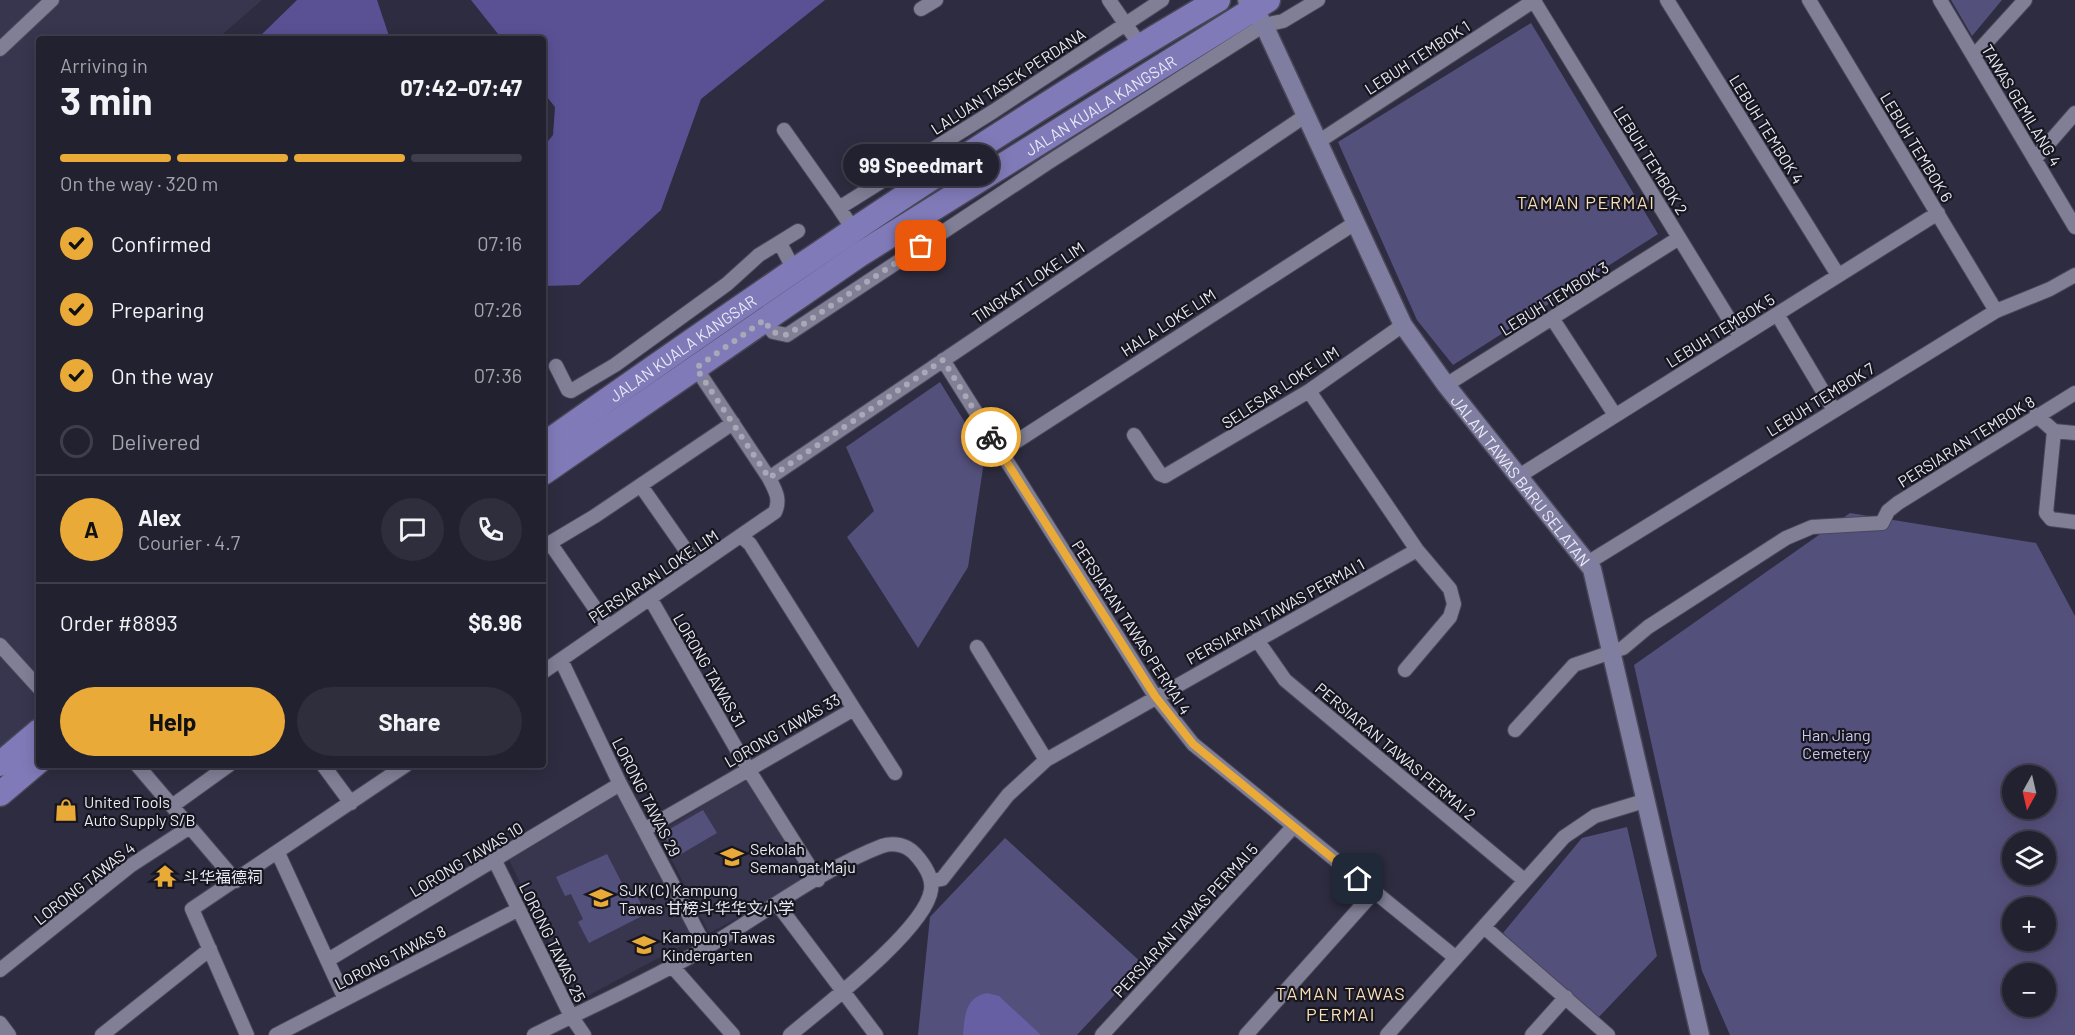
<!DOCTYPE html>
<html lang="en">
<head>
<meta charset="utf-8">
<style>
  body { margin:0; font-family:Barlow,"Noto Sans SC",sans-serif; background:#2e2e3c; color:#f1f3f6; height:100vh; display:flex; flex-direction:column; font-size:22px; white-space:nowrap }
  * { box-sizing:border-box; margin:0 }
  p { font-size:20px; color:#a2a3ab }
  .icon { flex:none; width:33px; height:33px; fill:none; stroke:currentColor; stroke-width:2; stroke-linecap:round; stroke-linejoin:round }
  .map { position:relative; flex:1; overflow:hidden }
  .drawer { position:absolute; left:36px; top:36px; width:510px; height:732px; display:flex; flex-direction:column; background:#222130; border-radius:6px; box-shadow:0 3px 15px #0003,0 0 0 2px #3f3e4c }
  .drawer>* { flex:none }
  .needle { width:39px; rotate:188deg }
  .buttons { position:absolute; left:2002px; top:765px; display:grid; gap:12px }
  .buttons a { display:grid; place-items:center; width:54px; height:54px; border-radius:50%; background:#222130; box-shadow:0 3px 15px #0003,0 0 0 2px #3f3e4c; font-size:30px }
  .pin { position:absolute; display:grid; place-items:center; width:51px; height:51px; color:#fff; margin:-26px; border-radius:12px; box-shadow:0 3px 9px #0006 }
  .courier { position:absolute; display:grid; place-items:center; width:60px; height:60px; margin:-30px; border:4px solid #eaaa38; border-radius:50%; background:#fff; color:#222; box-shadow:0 2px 8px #0007 }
  .bubble { position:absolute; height:42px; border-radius:21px; background:#222130; box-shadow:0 3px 15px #0003,0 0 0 2px #3f3e4c; font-size:20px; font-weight:700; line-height:42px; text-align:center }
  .headline em { font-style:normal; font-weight:700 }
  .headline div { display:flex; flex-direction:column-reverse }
  .headline { display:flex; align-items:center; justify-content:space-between; height:102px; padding:0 24px }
  h1 { font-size:39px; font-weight:700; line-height:45px }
  .bar { display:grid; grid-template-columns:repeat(4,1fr); gap:9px 6px; align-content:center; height:72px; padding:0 24px }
  .bar i { height:8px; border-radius:4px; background:#3f3e4c }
  .bar .on { background:#eaaa38 }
  .bar p { grid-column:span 4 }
  .line { display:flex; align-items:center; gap:15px; padding:0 24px; border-top:2px solid #3f3e4c }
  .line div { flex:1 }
  .round { display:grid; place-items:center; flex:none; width:63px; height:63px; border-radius:32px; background:#2e2e3c }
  ol { padding:0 24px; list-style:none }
  li { display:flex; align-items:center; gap:18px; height:66px }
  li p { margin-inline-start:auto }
  li .icon { padding:6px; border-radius:50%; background:#eaaa38; color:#111; stroke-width:4 }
  li:last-child { color:#a2a3ab }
  li i { width:33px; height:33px; border:3px solid #3f3e4c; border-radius:50% }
  .cta { display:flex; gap:12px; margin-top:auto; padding:12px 24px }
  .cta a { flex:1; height:69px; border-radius:36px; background:#eaaa38; color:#111; font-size:24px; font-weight:700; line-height:69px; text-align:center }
  .cta a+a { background:#2e2e3c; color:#f1f3f6 }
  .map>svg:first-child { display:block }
  .built { fill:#38364f }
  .green { fill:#54507c; fill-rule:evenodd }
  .forest { fill:#595194 }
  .water { fill:#675fa3 }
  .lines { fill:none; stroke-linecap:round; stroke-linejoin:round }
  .street-casing { stroke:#494759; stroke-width:16 }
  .secondary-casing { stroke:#494759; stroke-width:21 }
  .highway-casing { stroke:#494759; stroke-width:27 }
  .street { stroke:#807f96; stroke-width:14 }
  .secondary { stroke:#807ea0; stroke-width:18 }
  .highway { stroke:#807bb8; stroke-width:24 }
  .done { stroke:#a8a8b7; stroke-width:6; stroke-dasharray:0 10.8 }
  .route { stroke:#eaaa38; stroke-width:8 }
  .labels { text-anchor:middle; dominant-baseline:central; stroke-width:4.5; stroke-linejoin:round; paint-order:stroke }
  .street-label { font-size:16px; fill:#eaeaf7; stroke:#17161f }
  .park-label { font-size:16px; fill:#cac8ef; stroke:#17161f }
  .poi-label { font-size:16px; fill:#eaeaf7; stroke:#17161f; text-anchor:start }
  .neighbourhood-label { font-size:18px; letter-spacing:1.5px; fill:#fae0b8; stroke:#17161f }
</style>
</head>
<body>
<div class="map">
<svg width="2075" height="1035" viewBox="0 0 2075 1035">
  <rect width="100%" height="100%" fill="#2e2c40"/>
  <path class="built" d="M0,0H262L217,39H39V718L0,748Z
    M748,778L808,882L709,933L658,833Z
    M619,791L696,938L578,1001L508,858Z"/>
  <path class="green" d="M1951,0H2002L1972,36Z
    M1531,23L1658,234L1453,365L1417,320L1338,142Z
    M940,382L985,455L968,567L918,648L847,537L874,511L846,447Z
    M1850,513L2036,543L2075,616V1035H1730L1702,971L1634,665ZM2013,776H2046V808H2013ZM2013,842H2046V874H2013ZM2013,908H2046V940H2013ZM2013,974H2046V1006H2013Z
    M703,810L717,833L676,857L663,833Z
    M1627,827L1657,956L1597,1019L1503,933L1582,838Z
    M1005,838L1143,964L1077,1035H918L930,917Z
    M607,854L628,895L635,892L646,914L589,943L578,922L583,919L571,894L565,896L556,877Z"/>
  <path class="forest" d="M297,0H377L390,39H257Z
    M471,0H825L701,99L661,210L579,285L543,286V147L553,135L555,107L543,92V39H502Z"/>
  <path class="water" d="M987,993L999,996L1041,1035H963C965,1015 965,998 987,993Z"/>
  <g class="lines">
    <g class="street-casing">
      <path id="street" d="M1109,0L1140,45
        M1667,0L1838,275
        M1809,0L1996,311
        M1940,0L2075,227
        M1534,1L1740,337
        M921,9L936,0
        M0,49L52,0
        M1974,56L2025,0
        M784,130L839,208
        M1318,142L1535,0
        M2035,159L2075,113
        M853,229L839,208L994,111L1162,0
        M780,243L794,270
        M1777,314L1834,410
        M1552,318L1615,415
        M764,320L773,332L787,335L1049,162L1264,25L1283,21L1318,0
        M943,360L1155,696L1193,744L1456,958
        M556,366L568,390L571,391L615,365L727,284L759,255L798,231
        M1446,385L1679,238
        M1309,391L1417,550L1450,589L1454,604L1450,617L1405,670
        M2036,415L2054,431L2075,433
        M2054,431L2046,513L2051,519L2075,522
        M1134,435L1160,474L1165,476L1309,391L1403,325
        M1000,452L1355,223
        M1519,476L1938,213
        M769,478L1305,116
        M641,486L697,566
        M550,543L608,627
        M543,547L595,516L733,423
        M1589,562L1996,311L2050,289L2075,275
        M650,598L748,769L818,880
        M1257,640L1285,680L1524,880
        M0,645L39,688
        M977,647L1046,760
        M561,660L620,784L706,948
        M543,672L775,512C781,499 775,490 769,478L696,368
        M854,709L895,773
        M1515,730L1574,665L1623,648L1648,627L1786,538L1812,527L1882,523L1888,511L1898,503L2075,393
        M137,765L236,881
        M323,765L351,803
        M172,806L229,765
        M644,830L854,709L750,544L741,536
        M278,853L345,999
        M495,861L571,1016L584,1035
        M932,881L942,879L1008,795L1046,760L1417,550
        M778,905L876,1035
        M1484,927L1608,1035
        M328,960L620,784
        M671,965L733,1035
        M0,970L130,866L190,827
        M0,1023L9,1035
        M102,1035L210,949
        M247,1035L192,909L406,765
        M276,1035L519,909
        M534,1035C592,1006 653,979 709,946C763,914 824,868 882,846C894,842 907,845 915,854C924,864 933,877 931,890C926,929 822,1008 790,1035
        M1102,1035L1293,827
        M1246,1035L1374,892
        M1387,1035L1564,837L1595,816L1644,801
        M1532,1035L1566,997"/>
    </g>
    <g class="secondary-casing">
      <g id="secondary">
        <path id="s1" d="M1247,0L1264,25L1403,325L1446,385L1592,569L1700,1035"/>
      </g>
    </g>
    <g class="highway-casing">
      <g id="highway">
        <path id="s2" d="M543,445C763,290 985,136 1218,0"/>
        <path id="s3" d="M543,473L859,255L1268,0"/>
        <path d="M0,764L39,731"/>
        <path d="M0,794L39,761"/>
      </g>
    </g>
    <use href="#street" class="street"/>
    <use href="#secondary" class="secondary"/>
    <use href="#highway" class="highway"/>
  </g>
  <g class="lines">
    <path class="done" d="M921,246L787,335L772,332L764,320L696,368L769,478L943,360L991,437"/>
    <path class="route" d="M991,437L1155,696L1193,744L1358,879"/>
  </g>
  <defs>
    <g id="shop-bare" transform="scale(1.8)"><path d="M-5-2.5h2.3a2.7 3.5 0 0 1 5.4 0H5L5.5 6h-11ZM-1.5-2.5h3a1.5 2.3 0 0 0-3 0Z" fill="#eaaa38" stroke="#17161f" stroke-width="2.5" paint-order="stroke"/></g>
    <g id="school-bare" transform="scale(1.8)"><path d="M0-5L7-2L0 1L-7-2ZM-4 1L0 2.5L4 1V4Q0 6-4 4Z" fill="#eaaa38" stroke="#17161f" stroke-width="2.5" paint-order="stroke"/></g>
    <g id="temple-bare" transform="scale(1.8)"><path d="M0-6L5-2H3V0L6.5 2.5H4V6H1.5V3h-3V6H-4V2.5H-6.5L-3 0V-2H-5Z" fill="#eaaa38" stroke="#17161f" stroke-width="2.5" paint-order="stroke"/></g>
  </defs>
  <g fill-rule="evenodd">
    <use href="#shop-bare" x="66" y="810"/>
    <use href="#school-bare" x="732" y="857"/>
    <use href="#temple-bare" x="165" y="876"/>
    <use href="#school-bare" x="601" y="898"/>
    <use href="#school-bare" x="644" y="945"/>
  </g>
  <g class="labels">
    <g class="street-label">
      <text transform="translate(1417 57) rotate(-33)">LEBUH TEMBOK 1</text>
      <text transform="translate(1008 81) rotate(-33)">LALUAN TASEK PERDANA</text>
      <text stroke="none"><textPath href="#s3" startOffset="668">JALAN KUALA KANGSAR</textPath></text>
      <text transform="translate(2022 105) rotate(59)">TAWAS GEMILANG 4</text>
      <text transform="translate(1767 129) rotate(58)">LEBUH TEMBOK 4</text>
      <text transform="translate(1917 147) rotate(59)">LEBUH TEMBOK 6</text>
      <text transform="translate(1651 160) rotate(58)">LEBUH TEMBOK 2</text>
      <text transform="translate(1028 282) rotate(-34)">TINGKAT LOKE LIM</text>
      <text transform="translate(1554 298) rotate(-32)">LEBUH TEMBOK 3</text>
      <text transform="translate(1168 322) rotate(-33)">HALA LOKE LIM</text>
      <text transform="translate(1720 330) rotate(-32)">LEBUH TEMBOK 5</text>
      <text stroke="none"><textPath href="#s2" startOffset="170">JALAN KUALA KANGSAR</textPath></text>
      <text transform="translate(1280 387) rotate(-33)">SELESAR LOKE LIM</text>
      <text transform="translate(1820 399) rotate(-32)">LEBUH TEMBOK 7</text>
      <text transform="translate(1966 441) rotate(-32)">PERSIARAN TEMBOK 8</text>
      <text stroke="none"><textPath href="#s1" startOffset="556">JALAN TAWAS BARU SELATAN</textPath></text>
      <text transform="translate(653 576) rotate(-34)">PERSIARAN LOKE LIM</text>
      <text transform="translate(1275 611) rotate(-29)">PERSIARAN TAWAS PERMAI 1</text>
      <text transform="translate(1132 627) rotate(57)">PERSIARAN TAWAS PERMAI 4</text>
      <text transform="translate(710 670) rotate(60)">LORONG TAWAS 31</text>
      <text transform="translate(782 730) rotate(-30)">LORONG TAWAS 33</text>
      <text transform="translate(1396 751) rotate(40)">PERSIARAN TAWAS PERMAI 2</text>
      <text transform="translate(647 797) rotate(63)">LORONG TAWAS 29</text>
      <text transform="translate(466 859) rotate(-31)">LORONG TAWAS 10</text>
      <text transform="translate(84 883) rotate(-38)">LORONG TAWAS 4</text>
      <text transform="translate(1185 920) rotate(-47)">PERSIARAN TAWAS PERMAI 5</text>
      <text transform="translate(553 942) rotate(64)">LORONG TAWAS 25</text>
      <text transform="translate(390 957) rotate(-27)">LORONG TAWAS 8</text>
    </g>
    <g class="park-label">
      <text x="1836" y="734">Han Jiang<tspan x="1836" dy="18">Cemetery</tspan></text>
    </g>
    <g class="poi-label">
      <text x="84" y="801">United Tools<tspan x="84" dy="18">Auto Supply S/B</tspan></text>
      <text x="750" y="848">Sekolah<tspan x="750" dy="18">Semangat Maju</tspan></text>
      <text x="183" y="876">斗华福德祠</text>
      <text x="619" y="889">SJK (C) Kampung<tspan x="619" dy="18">Tawas 甘榜斗华华文小学</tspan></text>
      <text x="662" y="936">Kampung Tawas<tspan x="662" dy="18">Kindergarten</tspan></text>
    </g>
    <g class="neighbourhood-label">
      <text x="1586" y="202">TAMAN PERMAI</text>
      <text x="1341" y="993">TAMAN TAWAS<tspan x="1341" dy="21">PERMAI</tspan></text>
    </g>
  </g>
</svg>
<div class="buttons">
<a><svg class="needle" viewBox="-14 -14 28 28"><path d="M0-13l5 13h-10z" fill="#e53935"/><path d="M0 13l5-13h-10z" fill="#a2a3ab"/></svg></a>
<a><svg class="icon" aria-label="layers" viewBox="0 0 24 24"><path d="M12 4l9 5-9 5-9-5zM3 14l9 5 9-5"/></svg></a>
<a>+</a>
<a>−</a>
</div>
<div class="pin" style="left:921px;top:246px;background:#ea580c"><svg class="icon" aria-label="bag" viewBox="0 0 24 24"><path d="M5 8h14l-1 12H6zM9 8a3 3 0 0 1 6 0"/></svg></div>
<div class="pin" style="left:1358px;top:879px;background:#1f2937"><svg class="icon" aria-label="home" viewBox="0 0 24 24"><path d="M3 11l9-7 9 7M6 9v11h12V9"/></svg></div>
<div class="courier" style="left:991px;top:437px"><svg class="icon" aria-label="bike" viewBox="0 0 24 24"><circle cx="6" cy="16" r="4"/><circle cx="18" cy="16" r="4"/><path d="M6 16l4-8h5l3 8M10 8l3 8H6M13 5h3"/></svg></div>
<div class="bubble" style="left:843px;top:144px;width:156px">99 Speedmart</div>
<section class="drawer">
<div class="headline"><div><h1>3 min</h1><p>Arriving in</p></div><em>07:42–07:47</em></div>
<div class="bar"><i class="on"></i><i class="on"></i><i class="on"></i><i></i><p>On the way · 320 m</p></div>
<ol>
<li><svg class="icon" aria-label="check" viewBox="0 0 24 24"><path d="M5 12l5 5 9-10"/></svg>Confirmed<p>07:16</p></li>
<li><svg class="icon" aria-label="check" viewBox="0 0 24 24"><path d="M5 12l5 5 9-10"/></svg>Preparing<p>07:26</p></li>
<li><svg class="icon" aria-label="check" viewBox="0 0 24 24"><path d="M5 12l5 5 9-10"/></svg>On the way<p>07:36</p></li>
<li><i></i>Delivered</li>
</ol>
<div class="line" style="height:108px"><b class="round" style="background:#eaaa38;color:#111">A</b><div><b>Alex</b><p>Courier · 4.7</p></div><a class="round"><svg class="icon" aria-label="chat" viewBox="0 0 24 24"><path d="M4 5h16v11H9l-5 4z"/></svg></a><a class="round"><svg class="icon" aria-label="phone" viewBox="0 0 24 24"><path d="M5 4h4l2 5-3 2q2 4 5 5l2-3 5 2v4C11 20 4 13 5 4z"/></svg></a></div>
<div class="line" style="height:78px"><div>Order #8893</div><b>$6.96</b></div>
<div class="cta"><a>Help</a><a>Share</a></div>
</section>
</div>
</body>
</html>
